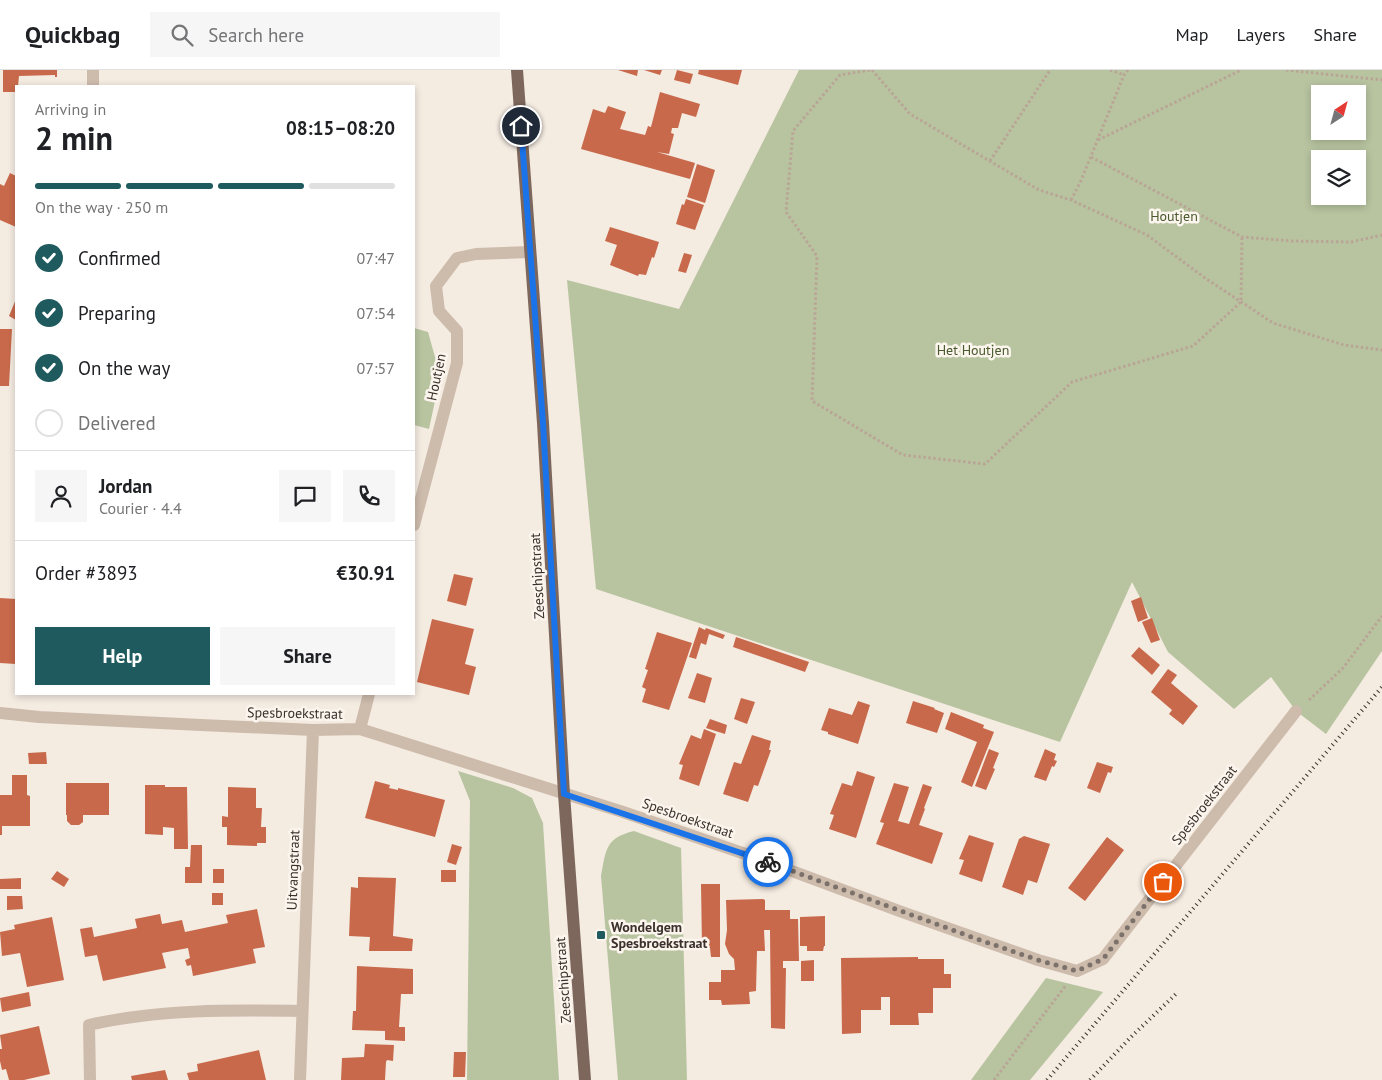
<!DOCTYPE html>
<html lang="en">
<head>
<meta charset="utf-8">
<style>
  body { margin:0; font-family:"PT Sans",sans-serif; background:#f6f6f6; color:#202124; height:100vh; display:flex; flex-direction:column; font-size:19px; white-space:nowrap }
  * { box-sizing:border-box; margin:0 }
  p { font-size:16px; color:#757577 }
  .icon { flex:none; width:28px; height:28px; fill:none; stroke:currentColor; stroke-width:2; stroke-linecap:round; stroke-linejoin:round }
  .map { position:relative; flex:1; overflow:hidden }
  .drawer { position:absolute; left:15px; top:15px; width:400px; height:610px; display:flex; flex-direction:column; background:#fff; border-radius:0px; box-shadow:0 2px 8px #0003 }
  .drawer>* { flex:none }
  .needle { width:32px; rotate:36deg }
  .fabs { position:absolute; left:1311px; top:15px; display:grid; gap:10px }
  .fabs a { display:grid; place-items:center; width:55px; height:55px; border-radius:0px; background:#fff; box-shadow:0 2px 8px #0003; font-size:25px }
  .pin { position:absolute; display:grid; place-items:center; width:42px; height:42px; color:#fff; margin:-21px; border:2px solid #fff; border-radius:50%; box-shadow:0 1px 5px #0007 }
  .courier { position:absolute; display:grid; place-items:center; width:50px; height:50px; margin:-25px; border:4px solid #1a73e8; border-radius:50%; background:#fff; color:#222; box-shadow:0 1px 6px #0007 }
  .headline em { font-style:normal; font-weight:800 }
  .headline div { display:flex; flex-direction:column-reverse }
  .headline { display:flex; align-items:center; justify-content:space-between; height:85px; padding:0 20px }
  h1 { font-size:32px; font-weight:800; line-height:38px }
  .bar { display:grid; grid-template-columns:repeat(4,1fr); gap:8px 5px; align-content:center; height:60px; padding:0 20px }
  .bar i { height:6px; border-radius:4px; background:#e0e0e0 }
  .bar .selected { background:#1f5a5e }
  .bar p { grid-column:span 4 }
  .line { display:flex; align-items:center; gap:12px; padding:0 20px; border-top:1px solid #e0e0e0 }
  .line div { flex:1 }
  .round { display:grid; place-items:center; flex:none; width:52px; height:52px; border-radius:0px; background:#f6f6f6 }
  ol { padding:0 20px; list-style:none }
  li { display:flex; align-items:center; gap:15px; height:55px }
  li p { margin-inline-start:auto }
  li .icon { padding:5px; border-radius:50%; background:#1f5a5e; color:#fff; stroke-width:4 }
  li:last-child { color:#757577 }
  li i { width:28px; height:28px; border:2px solid #e0e0e0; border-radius:50% }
  .action { display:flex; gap:10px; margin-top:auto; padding:10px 20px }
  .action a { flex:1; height:58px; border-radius:0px; background:#1f5a5e; color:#fff; font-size:20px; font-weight:800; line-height:58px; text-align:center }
  .action a+a { background:#f6f6f6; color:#202124 }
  header { display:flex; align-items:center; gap:30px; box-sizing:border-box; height:70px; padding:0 25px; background:#fff; border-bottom:1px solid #e0e0e0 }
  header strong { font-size:24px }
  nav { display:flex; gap:28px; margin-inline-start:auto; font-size:18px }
  .search { width:350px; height:45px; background:#f6f6f6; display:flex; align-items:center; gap:12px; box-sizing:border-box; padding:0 18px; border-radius:0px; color:#757577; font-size:19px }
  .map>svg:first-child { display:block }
  .green { fill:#b8c4a0; fill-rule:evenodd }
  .building { fill:#c8694b }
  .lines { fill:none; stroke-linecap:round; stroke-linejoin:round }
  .path { stroke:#b9a596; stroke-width:3; stroke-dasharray:2.5 2.5; stroke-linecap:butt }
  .minor { stroke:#cdbbac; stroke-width:12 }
  .major { stroke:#7d675c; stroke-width:12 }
  .rail { stroke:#3b302b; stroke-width:4; stroke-dasharray:1 4; stroke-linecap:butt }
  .done { stroke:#7c716b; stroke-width:5; stroke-dasharray:0 9 }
  .route { stroke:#1a73e8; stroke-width:6 }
  .poi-dot { fill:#1f5a5e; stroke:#fbf5ee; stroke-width:2 }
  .labels { text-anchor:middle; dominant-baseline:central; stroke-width:5; stroke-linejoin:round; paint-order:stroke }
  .park-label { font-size:14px; fill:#4a5a2e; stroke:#fbf5ee }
  .street-label { font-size:14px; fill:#3b302b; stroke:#fbf5ee }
  .poi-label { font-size:14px; font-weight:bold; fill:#3b302b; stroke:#fbf5ee; text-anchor:start }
</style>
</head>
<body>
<header>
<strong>Quickbag</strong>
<div class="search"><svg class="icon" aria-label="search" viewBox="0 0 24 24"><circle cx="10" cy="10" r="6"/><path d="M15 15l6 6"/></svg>Search here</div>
<nav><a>Map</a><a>Layers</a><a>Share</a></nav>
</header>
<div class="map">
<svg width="1382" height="1010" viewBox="0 0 1382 1010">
  <rect width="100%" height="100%" fill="#f4ebe1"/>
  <path class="green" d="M799,0H1382V581L1326,664L1296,641L1271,607L1234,639L1168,582L1132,512L1060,672L596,519L567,210L679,239ZM1320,24H1358V61H1320ZM1320,89H1358V126H1320Z
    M414,258L428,262L435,287L443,293L429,359L414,355Z
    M458,701L513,718L532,728L543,753L559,1010H467L470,731Z
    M634,761L681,778L687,1010H618L601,806C606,780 605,768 634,761Z
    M1046,908L1103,922L1030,1010H971Z"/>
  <path class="building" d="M3,0H57V7H55V5L19,6L18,16H16V22H3Z
    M618,0H638L637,6Z
    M644,0H662L660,5Z
    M677,0L693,4L690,14L674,10Z
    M699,0H742L738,15L698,4Z
    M660,22L700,34L696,47L682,43L678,58H672L671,63L674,64L669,84L657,82L695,93L690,109L581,79L593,39L605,43L608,36L626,42L620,59L645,65L648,56L651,57Z
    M697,94L715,100L705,133L687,127Z
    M10,103L16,106V157L0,150V114L4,116Z
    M686,129L704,135L695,160L676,154L682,134L684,135Z
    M610,157L659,172L654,188L652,187L646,205L639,204L638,206L610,195L617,175L605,171Z
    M684,183L692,185L686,203L678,201Z
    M16,229V250L9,246Z
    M0,259H12L9,316H0Z
    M454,504L473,508L466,536L447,531Z
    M1141,527L1148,548L1138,552L1131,531Z
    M0,528L16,529V594L0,593Z
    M1152,548L1160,570L1151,573L1142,552Z
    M432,549L474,559L465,594L476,597L469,625L417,612Z
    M699,557L705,560L706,558L725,565L723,569L709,564L706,575L701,573L696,589L689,587Z
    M657,562L692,573L669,640L642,632L646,619L642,617L648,600L645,599Z
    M736,567L809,592L805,602L733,577Z
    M1139,577L1160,595L1152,605L1131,586Z
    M1168,599L1177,605L1171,613L1198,636L1183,655L1169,644L1172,640L1151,622Z
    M697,603L712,608L705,633L688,628Z
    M741,628L755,632L747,654L734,649Z
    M858,631L870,635L858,674L828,664V662L821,660L829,638L852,645Z
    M913,631L935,638L934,639L944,643L937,663L906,653Z
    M951,642L984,655L983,658L994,662L972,717L961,712L977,672L945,659Z
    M710,649L727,655L725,664L706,658Z
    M704,659L716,664L699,716L679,709L683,695L679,694L691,665L701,669Z
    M752,665L771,671L769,680H771L758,716L754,715L748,732L723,724L734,692L741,694Z
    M989,679L999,683L993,698L995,699L986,720L975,716Z
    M1045,679L1056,684L1054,690L1057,691L1054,697L1052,696L1046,711L1034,707Z
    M46,682L47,694H29L28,683Z
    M1097,692L1113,697L1111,703L1108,702L1100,723L1087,718Z
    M857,701L875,707L856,768L829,759L834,745L830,744L842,713L852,716Z
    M12,705H27V725L30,726V756H2V765H0V725H12Z
    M375,711L390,715L389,718L398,720V718L445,730L435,767L365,748Z
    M66,713H109V745H83V752L79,755H71L67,751V745H66Z
    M894,713L909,717L898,751L909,754L923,714L932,717L924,738L925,739L919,755L943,763L932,794L876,774L884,753L880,752Z
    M145,715H165V717H187L188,779H174V758L163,757V765L145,764Z
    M228,717L256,718V738H262L261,757H266V773H257V776L227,775V757H222V746L228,747Z
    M969,765L994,773L982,812L959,804L964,790L959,789Z
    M1024,766L1050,774L1037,813L1028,810L1023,825L1002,817L1019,769Z
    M1107,767L1124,780L1085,831L1068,818Z
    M452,774L462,777L456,795L447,792Z
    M191,775H202V813H185V797H190Z
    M213,799H224V813H213Z
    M441,800H456V812H441Z
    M57,801L69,809L64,817L51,809Z
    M358,807L396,808L393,866L413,869L412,881H369L370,867L349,866L351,817L358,818Z
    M21,808V819H0V809Z
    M701,814H720V887H711L710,878H702Z
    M212,823H223V835H212Z
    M7,826H22L23,839L7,840Z
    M763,829L765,830V840H790V849H798L799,891H783V898H786L785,959L771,958L770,860H764L765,881H757L756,921L749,922L750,934L722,935L721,930H709V912H721V900H735L734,889L729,884L725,874L727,860L726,830Z
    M257,839L265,877L253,879L256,893L193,906L191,895L187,896L185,890L190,888L188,878L162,883L166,898L103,911L97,885L85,887L80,859L92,857L94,867L137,858L135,849L160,844L162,854L182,850L185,862L228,853L226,845Z
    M825,846V876H824L823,881H807V876H800V847Z
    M52,847L64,910L27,917L20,883L2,886L0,862L15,859L14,855Z
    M918,887V889H944V904H951V918H933V943H918L919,955H890V927H881V940H861V963L842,964L841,888Z
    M814,890V911H801V891Z
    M357,896L413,899V924H401L399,957H405V971L385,970V961L352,960L353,941H356Z
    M29,922L31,936L2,942L0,928Z
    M39,956L50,1004L24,1010H9L6,999L2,1000L0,991V979H2L0,965Z
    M365,974L394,975L393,991L387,990L386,992L385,1010H341L342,988L364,987Z
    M259,980L266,1010H189L187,1003L198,1001L197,994Z
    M454,982H466L465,1007H453Z
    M165,1000L168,1010H132L131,1006Z"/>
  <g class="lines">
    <path class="path" d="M870,0L840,5L793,61L786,142L817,186L812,331L903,385L985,394L1072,312L1193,276L1241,232L1242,167
      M872,0L910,44L1039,120L1071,130L1147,165L1205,208L1273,253L1344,275L1382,280
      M1110,0L1124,5
      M1286,0L1382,10
      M1098,70L1241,0
      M1091,87L1242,167L1292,171L1351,172L1382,165
      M990,91L1050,0
      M1071,130L1080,113L1124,5L1128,0
      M1309,630L1343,598L1382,546
      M994,1010L1066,915"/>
    <path class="minor" d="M93,16V0
      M414,455L457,293V261L439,241L436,216L457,188L476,184L530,182
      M0,643L39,647L201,655L313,660L360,659L623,742L760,789L902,842L1038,890L1077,901L1103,889L1296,641
      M360,659L369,624
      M90,1010L89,955C158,939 231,940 302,941
      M300,1010L313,660"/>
    <path class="major" d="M517,0L543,353L564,724L585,1010"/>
    <path class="rail" d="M1047,1010L1382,617
      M1090,1010L1131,967L1178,922"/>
  </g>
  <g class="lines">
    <path class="done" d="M768,792L977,869L1038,890L1077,901L1103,889L1163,812"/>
    <path class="route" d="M521,56L543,353L564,724L768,792"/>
  </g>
  <rect class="poi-dot" x="596" y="860" width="10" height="10" rx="2.5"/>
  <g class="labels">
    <g class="park-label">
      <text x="1174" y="146">Houtjen</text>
      <text x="973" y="280">Het Houtjen</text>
    </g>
    <g class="street-label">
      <text transform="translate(436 307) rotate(-78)">Houtjen</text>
      <text transform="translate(537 506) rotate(-93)">Zeeschipstraat</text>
      <text transform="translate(295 643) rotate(1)">Spesbroekstraat</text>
      <text transform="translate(1204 735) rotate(-52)">Spesbroekstraat</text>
      <text transform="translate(688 748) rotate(19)">Spesbroekstraat</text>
      <text transform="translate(293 800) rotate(-88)">Uitvangstraat</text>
      <text transform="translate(563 910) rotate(-94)">Zeeschipstraat</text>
    </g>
    <g class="poi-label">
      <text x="611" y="857">Wondelgem<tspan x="611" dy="16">Spesbroekstraat</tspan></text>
    </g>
  </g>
</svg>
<div class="fabs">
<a><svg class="needle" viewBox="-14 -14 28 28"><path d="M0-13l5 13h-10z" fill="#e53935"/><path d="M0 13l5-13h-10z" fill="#757577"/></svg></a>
<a><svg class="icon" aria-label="layers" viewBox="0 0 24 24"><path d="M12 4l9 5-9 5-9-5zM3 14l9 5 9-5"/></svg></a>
</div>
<div class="pin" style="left:1163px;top:812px;background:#ea580c"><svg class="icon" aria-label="bag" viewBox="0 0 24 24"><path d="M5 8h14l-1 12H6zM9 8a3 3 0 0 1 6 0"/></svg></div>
<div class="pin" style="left:521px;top:56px;background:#1f2937"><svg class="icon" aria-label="home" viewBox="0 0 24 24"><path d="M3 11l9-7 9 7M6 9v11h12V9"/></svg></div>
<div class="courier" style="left:768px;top:792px"><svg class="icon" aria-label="bike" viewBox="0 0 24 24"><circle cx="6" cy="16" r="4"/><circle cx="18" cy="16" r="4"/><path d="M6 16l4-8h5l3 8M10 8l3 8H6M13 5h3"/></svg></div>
<section class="drawer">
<div class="headline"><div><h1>2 min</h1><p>Arriving in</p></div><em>08:15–08:20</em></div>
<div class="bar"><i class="selected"></i><i class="selected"></i><i class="selected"></i><i></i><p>On the way · 250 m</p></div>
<ol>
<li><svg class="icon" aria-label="check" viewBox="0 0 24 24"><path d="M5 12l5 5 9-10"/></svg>Confirmed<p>07:47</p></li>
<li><svg class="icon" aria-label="check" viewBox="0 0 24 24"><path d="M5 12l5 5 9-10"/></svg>Preparing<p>07:54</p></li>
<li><svg class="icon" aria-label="check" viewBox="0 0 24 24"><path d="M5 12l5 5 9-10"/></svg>On the way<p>07:57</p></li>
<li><i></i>Delivered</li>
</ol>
<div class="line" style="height:90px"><a class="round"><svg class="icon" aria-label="person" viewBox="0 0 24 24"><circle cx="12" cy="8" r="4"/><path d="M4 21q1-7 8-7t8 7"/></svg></a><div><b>Jordan</b><p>Courier · 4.4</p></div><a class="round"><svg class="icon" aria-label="chat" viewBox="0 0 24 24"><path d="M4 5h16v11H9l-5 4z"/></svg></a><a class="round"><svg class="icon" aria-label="phone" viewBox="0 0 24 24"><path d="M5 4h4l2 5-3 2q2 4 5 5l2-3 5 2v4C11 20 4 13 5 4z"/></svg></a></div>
<div class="line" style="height:65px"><div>Order #3893</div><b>€30.91</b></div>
<div class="action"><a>Help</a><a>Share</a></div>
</section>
</div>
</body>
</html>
